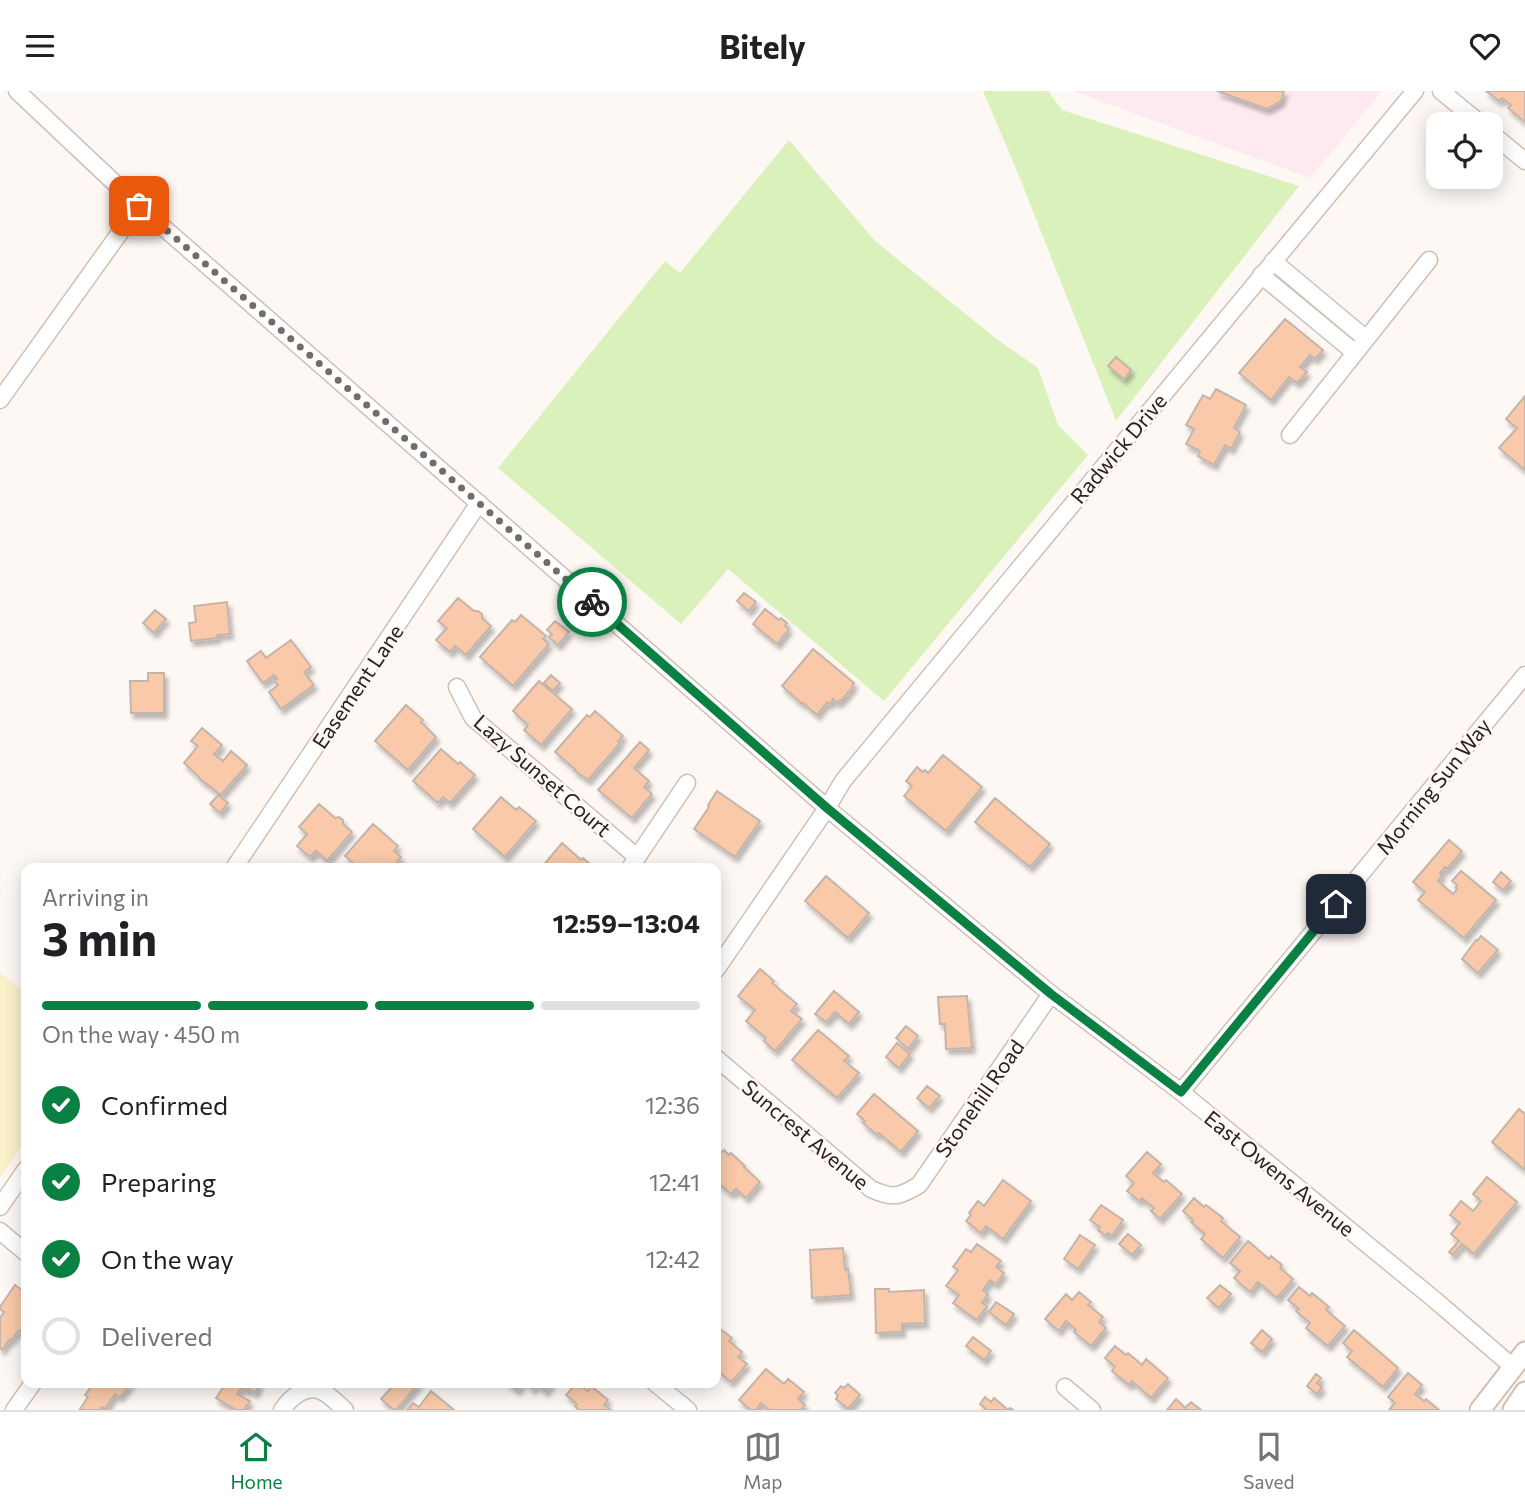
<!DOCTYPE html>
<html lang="en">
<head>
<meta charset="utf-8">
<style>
  body { margin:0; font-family:Commissioner,sans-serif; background:#f2f2f2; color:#202124; height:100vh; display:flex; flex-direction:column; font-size:26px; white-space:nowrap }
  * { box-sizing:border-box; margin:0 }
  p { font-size:23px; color:#757577 }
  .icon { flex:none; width:38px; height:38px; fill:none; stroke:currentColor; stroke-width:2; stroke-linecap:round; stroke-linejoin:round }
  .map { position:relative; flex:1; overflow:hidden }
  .drawer { position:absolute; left:21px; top:772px; width:700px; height:525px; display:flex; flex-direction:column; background:#fff; border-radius:14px; box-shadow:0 4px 18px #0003 }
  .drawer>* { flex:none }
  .buttons { position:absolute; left:1426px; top:21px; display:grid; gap:14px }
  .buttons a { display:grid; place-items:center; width:77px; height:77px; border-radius:14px; background:#fff; box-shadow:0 4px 18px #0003; font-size:35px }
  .pin { position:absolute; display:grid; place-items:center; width:60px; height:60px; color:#fff; margin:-30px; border-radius:14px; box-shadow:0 4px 10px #0006 }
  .courier { position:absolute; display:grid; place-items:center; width:70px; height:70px; margin:-35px; border:5px solid #0b8043; border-radius:50%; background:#fff; color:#222; box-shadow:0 2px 9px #0007 }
  .overview em { font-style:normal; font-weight:700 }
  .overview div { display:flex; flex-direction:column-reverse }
  .overview { display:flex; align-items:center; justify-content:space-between; height:119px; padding:0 21px }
  h1 { font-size:46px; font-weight:700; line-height:52px }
  .bar { display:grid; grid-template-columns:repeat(4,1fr); gap:10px 7px; align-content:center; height:84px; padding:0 21px }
  .bar i { height:9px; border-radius:5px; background:#e0e0e0 }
  .bar .on { background:#0b8043 }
  .bar p { grid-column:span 4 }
  ol { padding:0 21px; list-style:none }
  li { display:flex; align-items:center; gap:21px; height:77px }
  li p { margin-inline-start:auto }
  li .icon { padding:7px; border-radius:50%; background:#0b8043; color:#fff; stroke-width:4 }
  li:last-child { color:#757577 }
  li i { width:38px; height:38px; border:4px solid #e0e0e0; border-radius:50% }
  header { display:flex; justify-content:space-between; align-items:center; height:91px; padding:0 21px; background:#fff; font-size:32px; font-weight:700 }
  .dock { display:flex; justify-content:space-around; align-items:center; height:98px; border-top:2px solid #e0e0e0; background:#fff; font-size:19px; color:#757577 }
  .dock a { display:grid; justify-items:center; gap:4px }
  .dock .on { color:#0b8043 }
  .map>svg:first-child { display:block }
  .education { fill:#fee9f1 }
  .green { fill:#dbf1bb }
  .sand { fill:#faf0ca }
  .building { fill:#f9c9a9; stroke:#c4b5ab; stroke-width:2; filter:url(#shadow) }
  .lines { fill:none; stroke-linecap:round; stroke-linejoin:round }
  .minor-casing { stroke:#cfc0b6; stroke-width:19 }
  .major-casing { stroke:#cfc0b6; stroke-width:23 }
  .minor { stroke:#fff; stroke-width:16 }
  .major { stroke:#fff; stroke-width:19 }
  .done { stroke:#736d6a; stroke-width:7; stroke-dasharray:0 12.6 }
  .route { stroke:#0b8043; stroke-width:9 }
  .labels { text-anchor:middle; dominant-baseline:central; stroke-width:5; stroke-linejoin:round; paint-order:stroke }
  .street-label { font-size:21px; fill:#28221f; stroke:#fef8f4 }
</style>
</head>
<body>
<header><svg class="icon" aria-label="menu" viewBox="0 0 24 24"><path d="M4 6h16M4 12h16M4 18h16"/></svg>Bitely<svg class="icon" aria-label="heart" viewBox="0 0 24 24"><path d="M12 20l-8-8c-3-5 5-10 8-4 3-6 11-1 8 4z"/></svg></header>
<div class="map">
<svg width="1525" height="1319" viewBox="0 0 1525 1319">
  <defs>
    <filter id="shadow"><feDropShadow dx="3" dy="5" stdDeviation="2" flood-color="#0004"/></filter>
  </defs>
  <rect width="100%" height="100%" fill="#fef8f4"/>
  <path class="education" d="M1073,0H1382L1310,87Z"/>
  <path class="green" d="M983,0H1048L1062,19L1299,95L1116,330L1019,85Z
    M789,49L875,150L998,249L1038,277L1058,334L1088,364L884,610L728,478L681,533L498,377L665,170L680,182Z"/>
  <path class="sand" d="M0,881L26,903V1050L0,1086Z"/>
  <path class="building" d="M1217,0H1284L1281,10L1267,18Z
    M1486,0H1525V31L1508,17L1511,14L1502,7L1499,10Z
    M1285,228L1323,259L1315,268L1310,264L1300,276L1307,281L1297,292L1289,286L1271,309L1239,282Z
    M1116,266L1131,279L1124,288L1108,275Z
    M1216,298L1246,314L1234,337L1240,341L1231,358L1225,354L1214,374L1198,365L1200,360L1186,353L1194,338L1186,334L1203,304L1210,308Z
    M1525,305V379L1499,357L1517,337L1506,328Z
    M744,502L756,511L749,520L737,510Z
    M458,507L474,520H478L482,523V527L491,535L466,564L455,555L450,561L436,549L447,537L438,530Z
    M227,511L230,543L217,544V547L191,550L189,532L196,531L194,515Z
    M765,518L779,529L781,527L787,532L785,535L789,538L777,553L753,533Z
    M155,519L166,528L154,542L143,532Z
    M521,524L546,545L543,548L549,553L513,595L480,566L512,529L515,531Z
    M555,530L569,541L558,554L549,546L552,543L547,539Z
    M291,549L311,576L304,581L314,594L281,618L269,601L278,594L274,589L277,588L274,584L263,592L247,570L261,560L266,567Z
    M813,558L854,592L852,595L853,596L841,610L840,609L838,612L833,608L830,613L827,611L817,624L803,612H801L782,595Z
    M148,582H164V622H131L130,590H148Z
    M551,584L560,592L553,600L544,592Z
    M539,590L572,618L541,654L524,639L528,634L513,620Z
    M406,614L423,629L421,631L436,646L408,679L375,650Z
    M595,620L623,645L618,650L620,652L588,689L574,679L575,678L555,661L587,624L590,626Z
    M202,637L222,654L214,663L223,670L231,660L247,674L221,704L200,688L199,686L184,672L198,655L191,650Z
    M640,651L649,659L634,677L649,690L644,696L652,703L632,727L598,699Z
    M441,658L458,673L460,671L475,684L450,712L443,706L438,712L413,690Z
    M943,664L982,696L946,740L904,705L912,695L906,690L917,676L923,681L925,679L928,682Z
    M717,700L760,730L735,766L694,738L709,716L708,714Z
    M218,704L228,712L220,722L210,713Z
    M501,706L516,719L519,716L536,730L505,766L473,738Z
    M995,707L1050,753L1030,776L975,731Z
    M319,713L335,727L339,726L343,729V733L352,741L327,770L316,760L310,766L297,755L307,743L299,736Z
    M373,733L398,755L394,760L401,766L392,777H359L345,765Z
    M1449,749L1462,760L1447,778L1445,776L1440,782L1442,784L1438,790L1453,803L1457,798L1456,797L1457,794L1452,790L1461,780L1496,809L1464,847L1418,809L1425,801L1413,791Z
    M562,752L581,769L583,767L595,777H541Z
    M1501,781L1511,790L1503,799L1493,791Z
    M826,785L869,822L848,847L805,810Z
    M1481,845L1498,859L1478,882L1462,868L1476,849L1477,850Z
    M760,878L774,890L772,892L797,913L791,920L802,928L775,960L764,950L766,947L746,930L755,919L738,905Z
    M834,900L859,921L849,933L835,921L826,931L815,923Z
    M967,905L972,957L946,958L945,933H940L938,906Z
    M906,935L918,945L908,958L896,947Z
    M818,939L849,965L844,970L859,982L837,1007L792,969Z
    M897,952L910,963L899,977L886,966Z
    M927,995L940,1005L929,1017L917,1007Z
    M874,1003L918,1040L901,1061L879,1042L877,1044L863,1032L865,1030L857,1023Z
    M1519,1018L1525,1023V1079L1492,1051Z
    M716,1056L722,1061L724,1059L729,1064L731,1062L745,1075L744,1076L760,1091L746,1107L736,1098L731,1103L716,1090Z
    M1147,1061L1161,1073L1153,1082L1164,1091L1166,1089L1182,1103L1160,1128L1151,1120L1154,1117L1142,1107L1139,1110L1127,1100L1134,1092L1126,1085Z
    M1487,1086L1517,1111L1474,1163L1462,1153L1453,1164L1449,1161L1459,1150L1451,1143L1460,1132L1450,1124L1461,1110L1473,1120L1481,1110L1473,1103Z
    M1003,1089L1031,1110L1003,1148L986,1135L981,1142L966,1130L971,1124L969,1122L978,1110L984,1115Z
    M1194,1107L1204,1116L1206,1114L1223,1127L1221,1130L1240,1146L1223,1167L1201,1148L1205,1143L1191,1131L1193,1129L1183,1120Z
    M1101,1114L1123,1129L1112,1145L1108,1142L1106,1145L1098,1139L1100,1136L1090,1129Z
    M1128,1143L1141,1154L1132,1164L1119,1153Z
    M1080,1144L1095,1154L1078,1178L1064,1168Z
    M1248,1150L1269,1168L1271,1165L1282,1174L1280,1177L1293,1188L1277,1207L1258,1191L1250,1201L1234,1187L1240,1180L1230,1172Z
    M977,1153L1001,1170L996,1176L1004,1182L996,1193L990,1189L983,1199L988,1203L982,1212L987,1215L977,1229L953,1212L959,1204L946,1195L958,1179L953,1176L966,1158L971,1161Z
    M843,1157L845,1179L848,1178L851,1204L812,1207L810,1159Z
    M15,1194L26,1202V1225L23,1230L26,1232L19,1241L18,1240L12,1249L10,1248L2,1259L0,1257V1227L4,1221L0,1218V1216Z
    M1220,1194L1231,1203L1219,1217L1207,1207Z
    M1299,1196L1310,1205L1312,1202L1329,1216L1326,1219L1345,1235L1328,1255L1306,1237L1310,1232L1296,1220L1299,1218L1288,1209Z
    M875,1198H889V1201L924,1199L925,1232L902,1233V1241L876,1242Z
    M1079,1201L1091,1211L1088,1214L1103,1226L1099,1231L1106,1237L1091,1255L1074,1241L1076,1239L1066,1230L1059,1240L1045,1228L1066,1203L1072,1209Z
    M996,1211L1014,1223L1006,1234L989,1221Z
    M719,1237L732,1247L729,1250L742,1261L738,1266L747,1273L731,1291L716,1278L717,1275L716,1274V1241Z
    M1262,1239L1272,1248L1262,1261L1251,1252Z
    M1354,1239L1398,1277L1383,1296L1347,1266L1352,1260L1343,1252Z
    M973,1246L991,1260L984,1269L966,1255Z
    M1115,1255L1126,1264L1128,1262L1142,1274L1146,1268L1168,1287L1151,1307L1132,1290L1129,1294L1112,1280L1115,1276L1105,1267Z
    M766,1278L784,1293L788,1288L804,1301L798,1308L805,1314L801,1319H769L761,1312L756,1319H751L739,1309Z
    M1408,1282L1422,1294L1415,1303L1424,1310L1426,1308L1439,1319H1389L1395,1312L1388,1306Z
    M1316,1283L1321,1287L1317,1292L1322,1296L1317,1303L1307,1295Z
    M94,1292H131L120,1306L115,1303L105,1318L102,1316L100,1319H82L80,1318L88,1306L85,1304Z
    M226,1292H256L260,1293L255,1302L248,1298L247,1300L241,1297L237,1303L250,1310L244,1319H236L216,1307Z
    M387,1292H419L396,1319H394L381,1308L392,1296Z
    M507,1292H523L517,1299Z
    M526,1292H552L545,1300L537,1293L533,1298Z
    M576,1292L588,1300L591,1295L608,1309L604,1314L611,1319H579L575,1315L577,1313L566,1304Z
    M848,1293L860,1304L848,1318L836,1308L838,1304L835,1302L841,1295L844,1297Z
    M431,1300L454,1319H407L413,1312L419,1316Z
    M985,1306L991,1311L994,1307L1008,1319L1010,1317L1013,1319H984L986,1318L980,1313Z
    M1176,1308L1185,1317L1191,1311L1201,1319H1167Z"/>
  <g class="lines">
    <g class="minor-casing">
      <path id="minor" d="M17,0L139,115L827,717L1051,903L1181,1001L1435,1209L1513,1276
        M1441,0L1481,33
        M1491,42L1525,70
        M1273,170L1365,247
        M1261,184L1354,261
        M0,309L139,115
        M1290,344L1429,169
        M457,596L473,627L637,766
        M234,777L479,412
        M630,777L687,692
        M716,879L827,717L843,690L1415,0
        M716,967L871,1098C893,1108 899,1106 919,1094L1051,903
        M1181,1001L1525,584
        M0,1116L26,1078
        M0,1140L26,1162
        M655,1292L688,1319
        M1065,1296L1092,1319
        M14,1319L33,1292
        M282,1319C290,1307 306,1293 321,1300C329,1303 338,1313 345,1319"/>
    </g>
    <g class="major-casing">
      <path id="major" d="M1480,1319L1525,1261
        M1513,1319L1525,1301"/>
    </g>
    <use href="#minor" class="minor"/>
    <use href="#major" class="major"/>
  </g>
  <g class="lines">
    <path class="done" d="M139,115L592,511"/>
    <path class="route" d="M592,511L827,717L1051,903L1181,1001L1336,813"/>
  </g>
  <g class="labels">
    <g class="street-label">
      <text transform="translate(1118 357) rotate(-50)">Radwick Drive</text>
      <text transform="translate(357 595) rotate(-56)">Easement Lane</text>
      <text transform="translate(543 684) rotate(41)">Lazy Sunset Court</text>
      <text transform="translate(1433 695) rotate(-51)">Morning Sun Way</text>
      <text transform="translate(979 1007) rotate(-55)">Stonehill Road</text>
      <text transform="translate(806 1043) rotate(40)">Suncrest Avenue</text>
      <text transform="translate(1280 1082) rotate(39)">East Owens Avenue</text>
    </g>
  </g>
</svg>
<div class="buttons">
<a><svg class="icon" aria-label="locate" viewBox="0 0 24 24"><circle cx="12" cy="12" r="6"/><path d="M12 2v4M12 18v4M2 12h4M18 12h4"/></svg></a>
</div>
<div class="pin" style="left:139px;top:115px;background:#ea580c"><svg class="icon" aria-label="bag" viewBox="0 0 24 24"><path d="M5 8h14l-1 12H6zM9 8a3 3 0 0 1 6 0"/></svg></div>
<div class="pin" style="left:1336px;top:813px;background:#1f2937"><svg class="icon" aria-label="home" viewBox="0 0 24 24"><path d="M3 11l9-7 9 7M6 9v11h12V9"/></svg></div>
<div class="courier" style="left:592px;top:511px"><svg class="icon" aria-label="bike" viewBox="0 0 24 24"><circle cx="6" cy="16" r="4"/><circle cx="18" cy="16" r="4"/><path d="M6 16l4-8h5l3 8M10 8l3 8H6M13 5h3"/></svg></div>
<section class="drawer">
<div class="overview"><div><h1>3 min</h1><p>Arriving in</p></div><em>12:59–13:04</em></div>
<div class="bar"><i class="on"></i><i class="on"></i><i class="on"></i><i></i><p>On the way · 450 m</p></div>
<ol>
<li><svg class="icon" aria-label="check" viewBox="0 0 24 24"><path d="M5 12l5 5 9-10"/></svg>Confirmed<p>12:36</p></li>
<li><svg class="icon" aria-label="check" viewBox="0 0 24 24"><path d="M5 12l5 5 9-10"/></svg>Preparing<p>12:41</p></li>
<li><svg class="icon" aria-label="check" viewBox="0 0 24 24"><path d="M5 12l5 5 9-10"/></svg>On the way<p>12:42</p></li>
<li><i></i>Delivered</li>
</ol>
</section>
</div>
<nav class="dock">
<a class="on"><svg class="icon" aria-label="home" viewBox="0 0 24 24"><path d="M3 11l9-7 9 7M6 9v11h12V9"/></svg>Home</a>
<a><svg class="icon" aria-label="map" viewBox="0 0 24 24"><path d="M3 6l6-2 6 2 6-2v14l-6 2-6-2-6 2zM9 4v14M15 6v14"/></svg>Map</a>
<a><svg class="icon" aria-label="saved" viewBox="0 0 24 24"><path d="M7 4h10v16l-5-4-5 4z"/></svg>Saved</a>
</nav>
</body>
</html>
